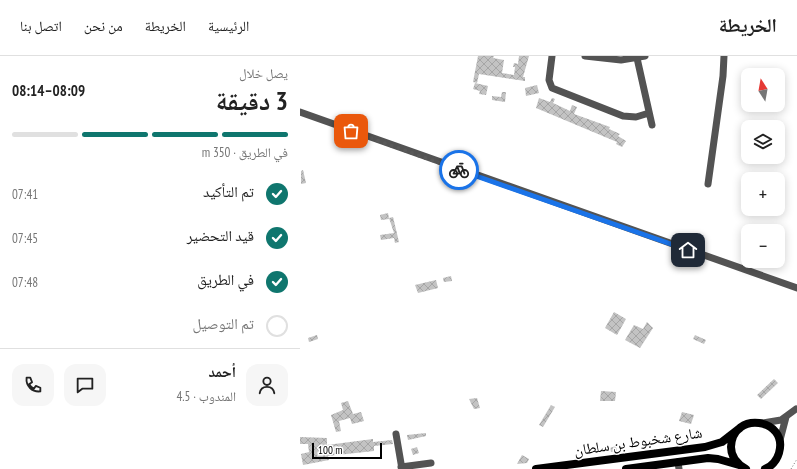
<!DOCTYPE html>
<html lang="ar">
<head>
<meta charset="utf-8">
<style>
  body { margin:0; font-family:"PT Sans Narrow","Noto Naskh Arabic",sans-serif; background:#f6f6f6; color:#222; direction:rtl; height:100vh; display:flex; flex-direction:column; font-size:15px; white-space:nowrap }
  * { box-sizing:border-box; margin:0 }
  p { font-size:13px; color:#767676 }
  .icon { flex:none; width:22px; height:22px; fill:none; stroke:currentColor; stroke-width:2; stroke-linecap:round; stroke-linejoin:round }
  .map { position:relative; flex:1; overflow:hidden; direction:ltr }
  .side { display:flex; flex-direction:column; background:#fff; width:300px }
  .side>* { flex:none }
  .needle { width:26px; rotate:349deg }
  .buttons { position:absolute; left:441px; top:12px; display:grid; gap:8px }
  .buttons a { display:grid; place-items:center; width:44px; height:44px; border-radius:8px; background:#fff; box-shadow:0 2px 10px #0003; font-size:20px }
  .scale { position:absolute; left:12px; bottom:10px; width:70px; box-sizing:border-box; padding-left:4px; border:2px solid #000; border-top:0; font-size:11px; line-height:14px; white-space:nowrap; color:#000; -webkit-text-stroke:3px #fff; paint-order:stroke }
  .pin { position:absolute; display:grid; place-items:center; width:34px; height:34px; color:#fff; margin:-17px; border-radius:8px; box-shadow:0 2px 6px #0006 }
  .courier { position:absolute; display:grid; place-items:center; width:40px; height:40px; margin:-20px; border:3px solid #1a73e8; border-radius:50%; background:#fff; color:#222; box-shadow:0 1px 5px #0007 }
  .head em { font-style:normal; font-weight:800 }
  .head div { display:flex; flex-direction:column-reverse }
  .head { display:flex; align-items:center; justify-content:space-between; height:68px; padding:0 12px }
  h1 { font-size:26px; font-weight:800; line-height:30px }
  .bar { display:grid; grid-template-columns:repeat(4,1fr); gap:6px 4px; align-content:center; height:48px; padding:0 12px }
  .bar i { height:5px; border-radius:3px; background:#e0e0e0 }
  .bar .selected { background:#0f766e }
  .bar p { grid-column:span 4 }
  .line { display:flex; align-items:center; gap:10px; padding:0 12px; border-top:1px solid #e0e0e0 }
  .line div { flex:1 }
  .round { display:grid; place-items:center; flex:none; width:42px; height:42px; border-radius:12px; background:#f6f6f6 }
  ol { padding:0 12px; list-style:none }
  li { display:flex; align-items:center; gap:12px; height:44px }
  li p { margin-inline-start:auto }
  li .icon { padding:4px; border-radius:50%; background:#0f766e; color:#fff; stroke-width:4 }
  li:last-child { color:#767676 }
  li i { width:22px; height:22px; border:2px solid #e0e0e0; border-radius:50% }
  header { display:flex; align-items:center; gap:24px; box-sizing:border-box; height:56px; padding:0 20px; background:#fff; border-bottom:1px solid #e0e0e0 }
  header strong { font-size:19px }
  nav { display:flex; gap:22px; margin-inline-start:auto; font-size:14px }
  main { display:flex; flex:1; min-height:0 }
  .map>svg:first-child { display:block }
  .building { fill:url(#building-cross-hatch) }
  .lines { fill:none; stroke-linecap:round; stroke-linejoin:round }
  .path { stroke:#757575; stroke-width:1; stroke-dasharray:1 2; stroke-linecap:butt }
  .minor { stroke:#535353; stroke-width:7 }
  .major { stroke:#000; stroke-width:8 }
  .done { stroke:#595959; stroke-width:4; stroke-dasharray:0 7.2 }
  .route { stroke:#1a73e8; stroke-width:5 }
  .labels { text-anchor:middle; dominant-baseline:central; stroke-width:3; stroke-linejoin:round; paint-order:stroke }
  .street-label { font-size:15px; fill:#000; stroke:#fff }
</style>
</head>
<body>
<header>
<strong>الخريطة</strong>
<nav><a>الرئيسية</a><a>الخريطة</a><a>من نحن</a><a>اتصل بنا</a></nav>
</header>
<main>
<div class="map">
<svg width="497" height="413" viewBox="0 0 497 413">
  <defs>
    <pattern id="building-cross-hatch" width="8" height="8" patternUnits="userSpaceOnUse"><rect width="8" height="8" fill="#c3c3c3"/><path d="M0 0l8 8M0 8l8-8" fill="none" stroke="#a6a6a6"/></pattern>
  </defs>
  <rect width="100%" height="100%" fill="#fff"/>
  <path class="building" d="M178,0H194L193,2L204,4L202,17L214,19L215,11H213L214,7L218,8L219,0H229L223,21H225V25L179,18L177,27L173,26Z
    M175,27L188,30L186,39L179,38L180,35L173,33Z
    M237,29L239,37L226,40L225,32Z
    M202,36H206L205,46L192,44V40L201,41Z
    M239,42L250,46L252,42L255,43L253,47L270,55L272,49L277,51L274,58L310,71L309,73L320,78L318,80L326,85L322,91L316,88L317,86L236,52Z
    M3,114L6,127L1,128V115Z
    M88,157L89,163L81,164L80,159Z
    M93,161L99,186L95,187L94,182L81,184L80,179L94,177L89,162Z
    M151,220L152,225L144,226L143,222Z
    M136,224L138,232L118,237L115,229Z
    M314,256L326,263L317,279L305,272Z
    M347,266L353,272L340,292L325,284L334,269L343,273Z
    M17,279L18,283L9,286L8,282Z
    M395,279L406,284L404,288L393,283Z
    M474,323L478,327L461,343L457,339Z
    M301,335L316,336L315,345H300Z
    M177,342L180,352L174,353L169,343Z
    M48,345L53,358L61,356L64,365L52,368L50,362L39,365L41,375L36,376L31,359L43,354L41,347Z
    M251,349L255,351L243,371L239,369Z
    M382,356L394,359L391,368L379,365Z
    M126,377V380L108,384L107,379Z
    M0,381L27,382V389L73,383V386L92,384L93,388L74,390V395L28,400L29,404L3,409L1,398L9,396L8,388H0Z
    M316,390L317,395L311,396L310,392Z
    M117,391L119,397L113,399L111,393Z
    M222,399L229,403L227,407L217,408Z"/>
  <g class="lines">
    <path class="path" d="M491,413L497,403"/>
    <path class="minor" d="M252,0L249,24L252,32L323,60L336,61L349,57
      M285,0L321,4L345,0
      M337,2L352,69
      M0,56L497,232
      M408,128L423,20L424,0
      M463,367L481,364L496,353
      M96,378L102,413
      M480,384L486,361
      M378,406L379,413
      M101,411L131,407"/>
    <path class="major" d="M236,413L405,391L422,386L440,372
      M326,413L408,402L418,403L439,409
      M446,413C437,408 431,401 431,391C432,354 489,362 479,397C477,404 472,410 465,413"/>
  </g>
  <g class="lines">
    <path class="done" d="M51,75L159,114"/>
    <path class="route" d="M159,114L388,194"/>
  </g>
  <g class="labels">
    <g class="street-label">
      <text transform="translate(338 385) rotate(-8)">شارع شخبوط بن سلطان</text>
    </g>
  </g>
</svg>
<div class="buttons">
<a><svg class="needle" viewBox="-14 -14 28 28"><path d="M0-13l5 13h-10z" fill="#e53935"/><path d="M0 13l5-13h-10z" fill="#767676"/></svg></a>
<a><svg class="icon" aria-label="layers" viewBox="0 0 24 24"><path d="M12 4l9 5-9 5-9-5zM3 14l9 5 9-5"/></svg></a>
<a>+</a>
<a>−</a>
</div>
<div class="scale">100 m</div>
<div class="pin" style="left:51px;top:75px;background:#ea580c"><svg class="icon" aria-label="bag" viewBox="0 0 24 24"><path d="M5 8h14l-1 12H6zM9 8a3 3 0 0 1 6 0"/></svg></div>
<div class="pin" style="left:388px;top:194px;background:#1f2937"><svg class="icon" aria-label="home" viewBox="0 0 24 24"><path d="M3 11l9-7 9 7M6 9v11h12V9"/></svg></div>
<div class="courier" style="left:159px;top:114px"><svg class="icon" aria-label="bike" viewBox="0 0 24 24"><circle cx="6" cy="16" r="4"/><circle cx="18" cy="16" r="4"/><path d="M6 16l4-8h5l3 8M10 8l3 8H6M13 5h3"/></svg></div>
</div>
<section class="side">
<div class="head"><div><h1>3 دقيقة</h1><p>يصل خلال</p></div><em>08:09–08:14</em></div>
<div class="bar"><i class="selected"></i><i class="selected"></i><i class="selected"></i><i></i><p>في الطريق · 350 m</p></div>
<ol>
<li><svg class="icon" aria-label="check" viewBox="0 0 24 24"><path d="M5 12l5 5 9-10"/></svg>تم التأكيد<p>07:41</p></li>
<li><svg class="icon" aria-label="check" viewBox="0 0 24 24"><path d="M5 12l5 5 9-10"/></svg>قيد التحضير<p>07:45</p></li>
<li><svg class="icon" aria-label="check" viewBox="0 0 24 24"><path d="M5 12l5 5 9-10"/></svg>في الطريق<p>07:48</p></li>
<li><i></i>تم التوصيل</li>
</ol>
<div class="line" style="height:72px"><a class="round"><svg class="icon" aria-label="person" viewBox="0 0 24 24"><circle cx="12" cy="8" r="4"/><path d="M4 21q1-7 8-7t8 7"/></svg></a><div><b>أحمد</b><p>المندوب · 4.5</p></div><a class="round"><svg class="icon" aria-label="chat" viewBox="0 0 24 24"><path d="M4 5h16v11H9l-5 4z"/></svg></a><a class="round"><svg class="icon" aria-label="phone" viewBox="0 0 24 24"><path d="M5 4h4l2 5-3 2q2 4 5 5l2-3 5 2v4C11 20 4 13 5 4z"/></svg></a></div>
</section>
</main>
</body>
</html>
